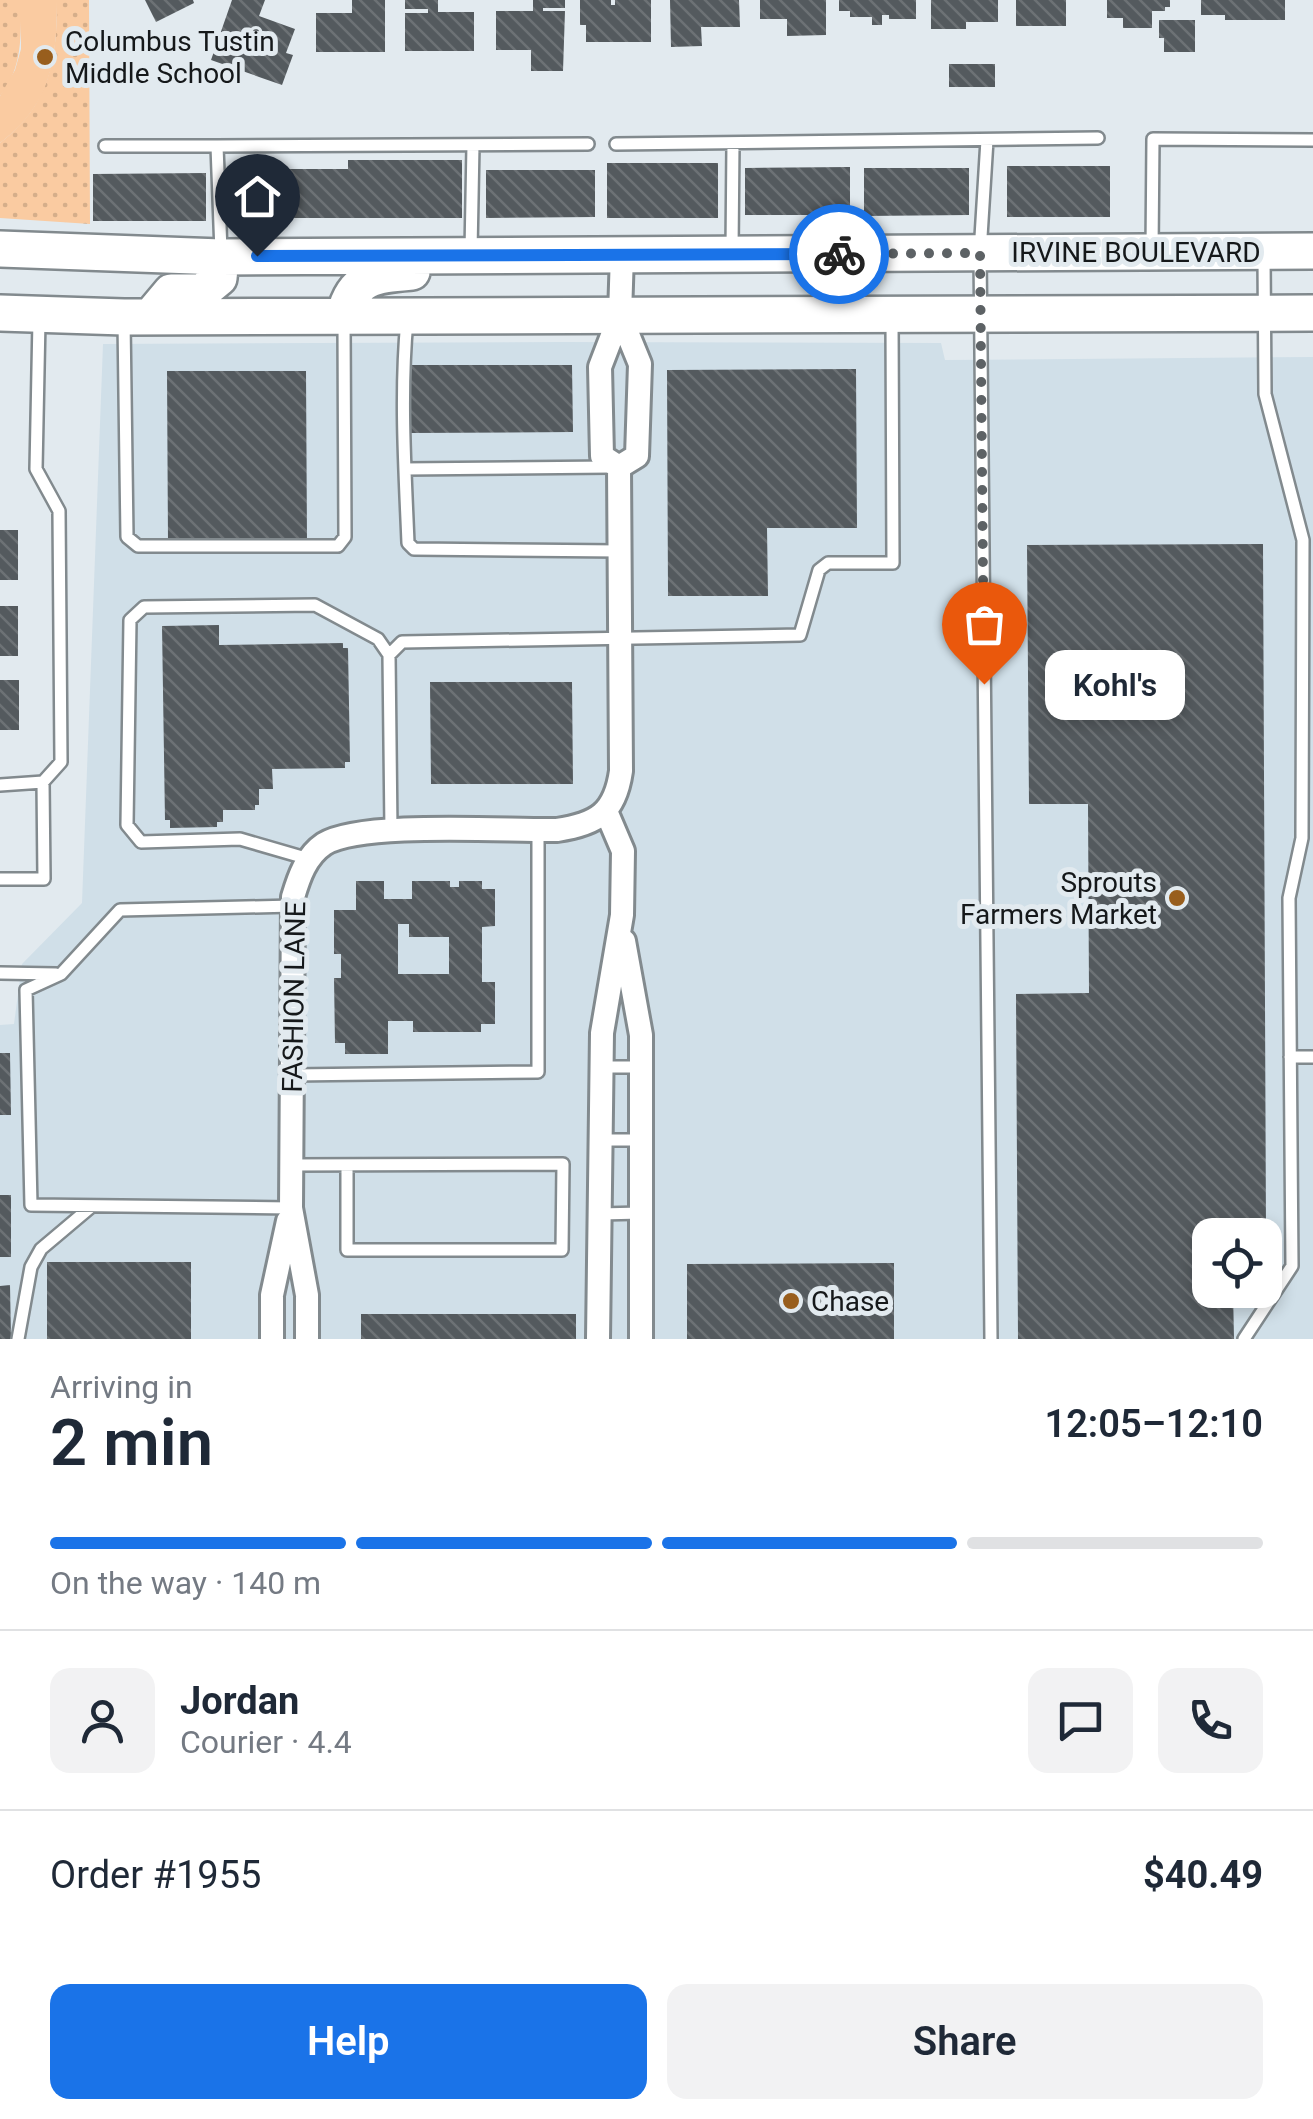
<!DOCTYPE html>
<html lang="en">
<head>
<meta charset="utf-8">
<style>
  body { margin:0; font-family:Roboto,sans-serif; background:#f2f2f3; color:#1f2937; height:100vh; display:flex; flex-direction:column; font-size:38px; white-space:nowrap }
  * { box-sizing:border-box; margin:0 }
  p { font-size:32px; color:#747a83 }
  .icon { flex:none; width:55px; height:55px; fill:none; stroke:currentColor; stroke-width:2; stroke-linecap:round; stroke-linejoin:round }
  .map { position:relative; height:1339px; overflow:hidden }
  .side { display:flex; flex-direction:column; background:#fff; flex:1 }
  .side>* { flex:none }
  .tools { position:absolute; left:1192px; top:1218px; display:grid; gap:20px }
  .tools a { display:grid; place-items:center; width:90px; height:90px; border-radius:20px; background:#fff; box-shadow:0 5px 15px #0003; font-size:50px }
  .pin { position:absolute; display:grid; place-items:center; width:85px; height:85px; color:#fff; margin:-102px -42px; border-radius:50% 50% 50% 0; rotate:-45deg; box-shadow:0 0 10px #0007 }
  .pin .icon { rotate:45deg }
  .courier { position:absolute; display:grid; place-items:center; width:100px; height:100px; margin:-50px; border:8px solid #1a73e8; border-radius:50%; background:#fff; color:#222; box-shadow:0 2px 12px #0007 }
  .bubble { position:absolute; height:70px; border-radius:20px; background:#fff; box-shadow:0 5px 15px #0003; font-size:32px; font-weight:600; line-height:70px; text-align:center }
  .head em { font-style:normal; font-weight:600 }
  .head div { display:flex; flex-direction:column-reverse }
  .head { display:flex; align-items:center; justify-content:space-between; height:170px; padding:0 50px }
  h1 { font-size:65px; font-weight:600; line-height:75px }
  .bar { display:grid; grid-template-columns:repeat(4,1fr); gap:15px 10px; align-content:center; height:120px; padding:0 50px }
  .bar i { height:12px; border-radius:8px; background:#e0e1e3 }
  .bar .current { background:#1a73e8 }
  .bar p { grid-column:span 4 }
  .line { display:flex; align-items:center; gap:25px; padding:0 50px; border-top:2px solid #e0e1e3 }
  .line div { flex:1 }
  .round { display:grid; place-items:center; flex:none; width:105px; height:105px; border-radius:20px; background:#f2f2f3 }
  .primary-button { display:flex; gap:20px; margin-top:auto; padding:20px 50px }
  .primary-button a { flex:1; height:115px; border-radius:20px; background:#1a73e8; color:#fff; font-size:40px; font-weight:600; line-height:115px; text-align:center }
  .primary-button a+a { background:#f2f2f3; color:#1f2937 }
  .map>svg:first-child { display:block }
  .built { fill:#d0dfe8; fill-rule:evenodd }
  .grass { fill:url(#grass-dots) }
  .garden { fill:#facba1 }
  .building { fill:url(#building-back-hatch); fill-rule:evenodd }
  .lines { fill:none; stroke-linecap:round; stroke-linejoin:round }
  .lane-casing { stroke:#828a8e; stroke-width:16 }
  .street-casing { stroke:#828a8e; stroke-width:28 }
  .primary-casing { stroke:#828a8e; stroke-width:40 }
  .lane { stroke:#fff; stroke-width:11 }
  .street { stroke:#fff; stroke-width:22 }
  .primary { stroke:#fff; stroke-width:35 }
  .done { stroke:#5d6265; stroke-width:10; stroke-dasharray:0 18 }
  .route { stroke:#1a73e8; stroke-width:12 }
  .poi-dot { fill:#985e1d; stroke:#e2eaef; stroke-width:4 }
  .labels { text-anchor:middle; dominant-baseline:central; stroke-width:10; stroke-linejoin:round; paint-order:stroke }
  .poi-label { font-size:28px; fill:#15181a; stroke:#e2eaef; text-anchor:start }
  .street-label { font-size:28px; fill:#15181a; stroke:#e2eaef }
</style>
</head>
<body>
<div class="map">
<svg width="1313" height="1339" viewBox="0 0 1313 1339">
  <defs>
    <pattern id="grass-dots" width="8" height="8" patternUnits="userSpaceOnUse" patternTransform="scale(2.5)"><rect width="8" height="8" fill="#facba1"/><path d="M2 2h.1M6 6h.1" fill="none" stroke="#d5ae8a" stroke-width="1.8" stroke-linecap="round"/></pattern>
    <pattern id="building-back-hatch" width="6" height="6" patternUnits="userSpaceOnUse" patternTransform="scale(2.5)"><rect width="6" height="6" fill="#545a5e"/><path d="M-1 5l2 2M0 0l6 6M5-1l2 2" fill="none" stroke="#6d7275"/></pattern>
  </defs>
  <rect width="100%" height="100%" fill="#e2eaef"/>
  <path class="built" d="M561,342L941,343L945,360L1313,357V1339H0V1025L14,1024L22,964L82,903L103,344ZM1210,1235H1265V1290H1210Z"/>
  <path class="grass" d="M0,0H21C21,35 23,68 0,96Z
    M57,0H89L90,224L0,218V143C50,105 57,59 57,0Z"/>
  <path class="garden" d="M21,0H57C57,60 51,105 0,143V96L15,70L21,49Z"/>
  <path class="building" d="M145,0H193L194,3L156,22Z
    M232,0H265L259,16L295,29L286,53L293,55L282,85L211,60Z
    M352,0H385V52H316V13H352Z
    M405,0H438V12H474V51H405V13H428V9H405Z
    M533,0H565V8H543V11H565L563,71H531V50H496V11H533Z
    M580,0H611V5H615V0H651V42H586V25H580Z
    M670,0H739L740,27H701L702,46L671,47Z
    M760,0H826V35L787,36V19H760Z
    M839,0H916V19H889V15H882V25H872V17H850V11H839Z
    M931,0H998V22H966V29H931Z
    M1016,0H1066V26H1016Z
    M1107,0H1170V7H1165V11H1152V28H1123V18H1107Z
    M1201,0H1285V20H1225V15H1201Z
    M1159,20H1195V52H1164V38H1159Z
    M949,64H995V87H949Z
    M348,160H462V218H228V169H348Z
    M607,163H718V218H607Z
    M1007,166H1110V217H1007Z
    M850,167V215H745V168Z
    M864,168H969V215L864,216Z
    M486,170H595V217L486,218Z
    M206,173V221H93V174Z
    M410,365H572L573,432L410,433Z
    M856,369L857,528H767L768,596H668L667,370Z
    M167,371H306L307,542L168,543Z
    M0,530H18V580H0Z
    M1263,544L1266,1235H1210V1290H1233L1234,1339H1018L1016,994L1089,993L1088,804H1029L1027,545Z
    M0,606H18V656H0Z
    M219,625V645L343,643V648H348L350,762H345V768L272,769L273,789H259V805H255V810H223V822H217V827L170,828V820H165L162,626Z
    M0,680H19V730H0Z
    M430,682H572L573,784H431Z
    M356,881H384V899H412V881H450V887H459V881H482V889H495V926L482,927V982H495V1024H481V1032H413V1021H388V1054H345V1043H335L334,978H341V954H334V910H356ZM398,924H409V937H449V974H398Z
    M0,1053H10L11,1115H0Z
    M0,1195H11V1257H0Z
    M47,1262H191V1339H47Z
    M894,1263V1339H687V1264Z
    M10,1285L11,1339H0V1286Z
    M361,1314H576V1339H361Z"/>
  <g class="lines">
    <g class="lane-casing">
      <path id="lane" d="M987,140L980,253L991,1339
        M616,144L1098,138
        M105,146H217L221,252
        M217,146L588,144
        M732,250L733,143
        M1152,250L1153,139L1313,140
        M471,251L473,145
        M407,320C400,394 405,469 408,543L414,549L620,551
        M124,321L127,537L138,546H338L345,537L344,322
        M405,469L611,467
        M389,655L402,642L800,635L819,570L828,563H893L892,318
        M0,785L43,782L61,762L59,511L36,469L39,320
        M309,859L240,839L141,842L127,825L130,620L144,607L315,605L378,639L389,655L391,831
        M0,879H44L43,782
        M0,973L56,974
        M1290,1057H1313
        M602,1067H641
        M293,1075L538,1072V830
        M600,1140H641
        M291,1165L563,1164L562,1250H347V1165
        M291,1208L31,1205L26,990L61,974L120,910L293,906
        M600,1214L641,1213
        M18,1339L31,1267L41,1249L92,1206
        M1244,1339L1292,1266L1289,898L1302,838L1303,540L1265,394L1264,256"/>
    </g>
    <g class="street-casing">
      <path id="street" d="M619,467L602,456L600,367L620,315L622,254
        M619,467L637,456L640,364L620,315
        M624,941L641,1035V1339
        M272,1339V1295L288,1221
        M307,1339V1295L291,1208L293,897C299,877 306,856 324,844C362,821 506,831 557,830C597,824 615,813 621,771L619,467
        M598,1339L602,1033L622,915L623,851L606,811"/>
    </g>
    <g class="primary-casing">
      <path id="primary" d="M0,249L221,257L1313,251
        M0,313L124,317L1313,313
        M344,316C353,276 376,275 412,272
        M150,317L171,292H202L219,278L221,257"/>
    </g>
    <use href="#lane" class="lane"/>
    <use href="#street" class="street"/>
    <use href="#primary" class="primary"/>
  </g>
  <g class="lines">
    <path class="done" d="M839,254L980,253L984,684"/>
    <path class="route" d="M257,256L839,254"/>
  </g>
  <g class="poi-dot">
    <circle cx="45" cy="57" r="10"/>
    <circle cx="1177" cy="898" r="10"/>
    <circle cx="791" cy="1301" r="10"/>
  </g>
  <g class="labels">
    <g class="poi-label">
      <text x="65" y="41">Columbus Tustin<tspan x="65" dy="32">Middle School</tspan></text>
      <text x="1157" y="882" text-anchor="end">Sprouts<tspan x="1157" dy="32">Farmers Market</tspan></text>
      <text x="811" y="1301">Chase</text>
    </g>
    <g class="street-label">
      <text x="1136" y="252">IRVINE BOULEVARD</text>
      <text transform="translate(294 997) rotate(-89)">FASHION LANE</text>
    </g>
  </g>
</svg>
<div class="tools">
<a><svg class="icon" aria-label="locate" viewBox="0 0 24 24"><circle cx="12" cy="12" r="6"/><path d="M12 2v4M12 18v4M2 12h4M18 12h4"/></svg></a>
</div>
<div class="pin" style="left:984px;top:684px;background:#ea580c"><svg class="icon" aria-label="bag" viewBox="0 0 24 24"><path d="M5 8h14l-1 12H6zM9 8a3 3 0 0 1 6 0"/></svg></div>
<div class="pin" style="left:257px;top:256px;background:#1f2937"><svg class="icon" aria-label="home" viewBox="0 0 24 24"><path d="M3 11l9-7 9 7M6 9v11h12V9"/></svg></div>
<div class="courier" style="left:839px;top:254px"><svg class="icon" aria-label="bike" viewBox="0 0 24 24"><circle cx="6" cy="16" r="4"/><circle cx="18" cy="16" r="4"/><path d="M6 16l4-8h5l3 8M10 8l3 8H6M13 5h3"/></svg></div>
<div class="bubble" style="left:1045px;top:650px;width:140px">Kohl's</div>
</div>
<section class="side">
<div class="head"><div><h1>2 min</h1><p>Arriving in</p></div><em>12:05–12:10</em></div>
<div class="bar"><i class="current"></i><i class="current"></i><i class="current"></i><i></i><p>On the way · 140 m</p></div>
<div class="line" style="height:180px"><a class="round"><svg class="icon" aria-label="person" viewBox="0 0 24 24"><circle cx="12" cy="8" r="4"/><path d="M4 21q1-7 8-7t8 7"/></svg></a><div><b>Jordan</b><p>Courier · 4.4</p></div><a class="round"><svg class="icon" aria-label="chat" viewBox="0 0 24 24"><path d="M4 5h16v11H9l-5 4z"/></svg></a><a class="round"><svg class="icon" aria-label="phone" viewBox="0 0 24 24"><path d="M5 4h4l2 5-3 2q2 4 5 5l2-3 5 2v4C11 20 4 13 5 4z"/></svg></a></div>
<div class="line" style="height:130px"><div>Order #1955</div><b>$40.49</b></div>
<div class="primary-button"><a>Help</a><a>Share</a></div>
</section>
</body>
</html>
